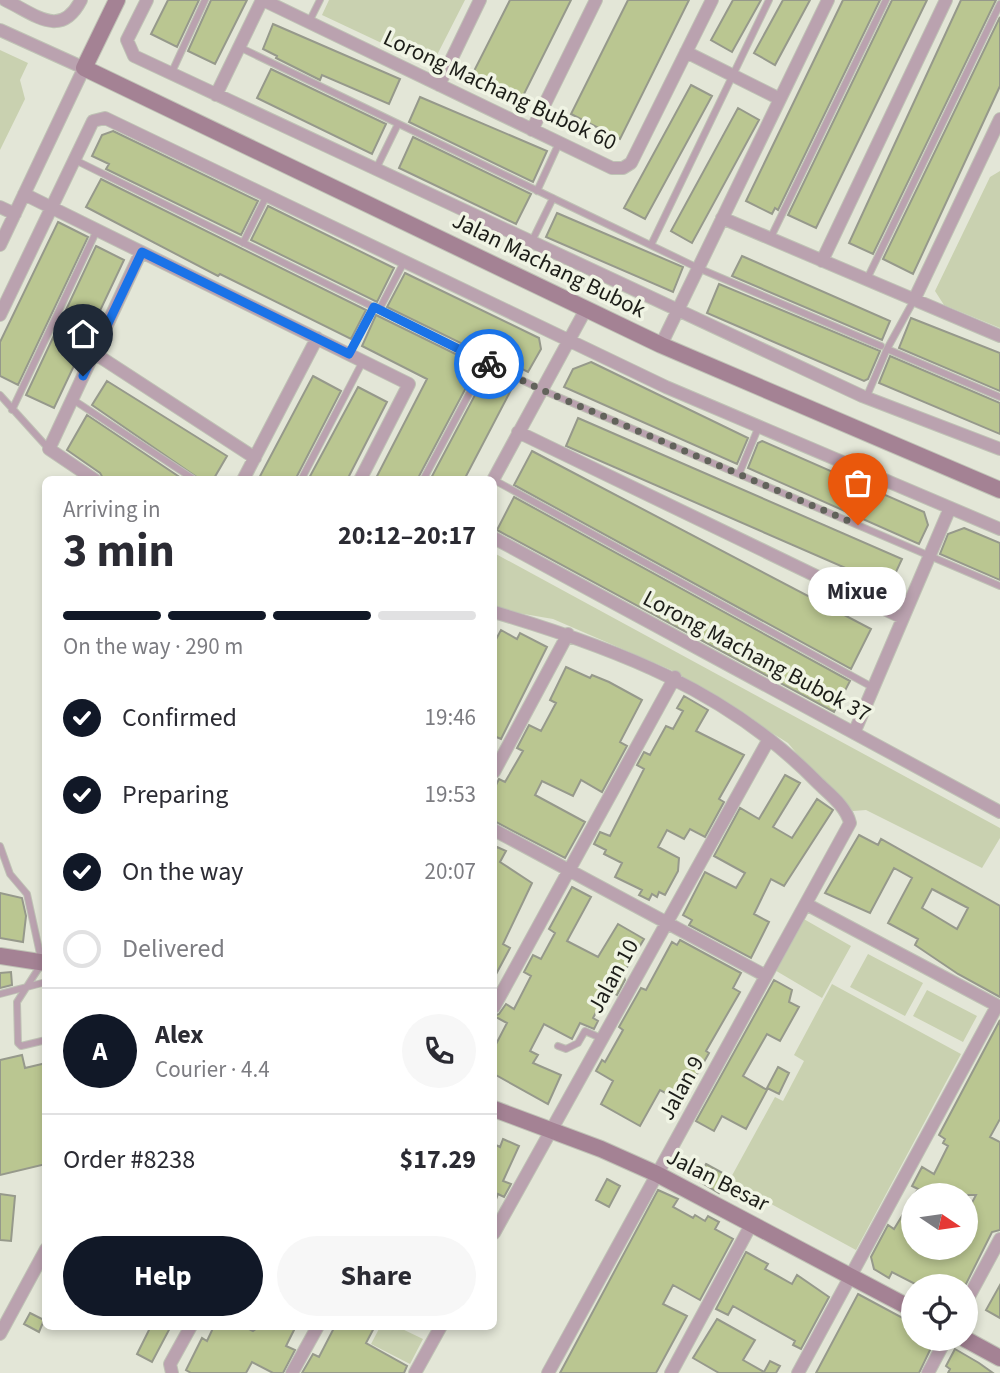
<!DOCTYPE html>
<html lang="en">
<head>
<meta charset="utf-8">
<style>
  body { margin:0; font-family:"Source Sans 3",sans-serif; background:#f7f7f7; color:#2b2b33; height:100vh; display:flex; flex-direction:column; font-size:26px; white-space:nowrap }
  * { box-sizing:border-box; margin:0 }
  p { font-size:23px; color:#7c7c81 }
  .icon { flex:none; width:38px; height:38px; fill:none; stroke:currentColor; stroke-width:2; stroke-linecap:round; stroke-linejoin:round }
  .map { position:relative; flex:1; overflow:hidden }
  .side { position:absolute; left:42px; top:476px; width:455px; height:854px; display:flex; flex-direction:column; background:#fff; border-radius:10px; box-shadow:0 4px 10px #0003 }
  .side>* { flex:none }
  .needle { width:46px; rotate:103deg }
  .controls { position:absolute; left:901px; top:1183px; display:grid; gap:14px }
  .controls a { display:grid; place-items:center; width:77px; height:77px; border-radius:50%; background:#fff; box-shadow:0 4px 10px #0003; font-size:35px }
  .pin { position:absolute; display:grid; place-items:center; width:60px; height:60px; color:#fff; margin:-72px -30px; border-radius:50% 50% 50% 0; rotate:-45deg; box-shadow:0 0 7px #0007 }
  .pin .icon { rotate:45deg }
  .courier { position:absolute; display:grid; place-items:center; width:70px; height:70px; margin:-35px; border:5px solid #1a73e8; border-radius:50%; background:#fff; color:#222; box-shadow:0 2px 9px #0007 }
  .bubble { position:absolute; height:49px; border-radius:24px; background:#fff; box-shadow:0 4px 10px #0003; font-size:23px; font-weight:700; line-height:49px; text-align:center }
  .headline em { font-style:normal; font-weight:700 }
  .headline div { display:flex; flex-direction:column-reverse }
  .headline { display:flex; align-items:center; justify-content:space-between; height:119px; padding:0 21px }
  h1 { font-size:46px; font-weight:700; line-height:52px }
  .bar { display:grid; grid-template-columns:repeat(4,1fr); gap:10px 7px; align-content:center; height:84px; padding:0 21px }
  .bar i { height:9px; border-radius:5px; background:#e1e1e2 }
  .bar .selected { background:#111827 }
  .bar p { grid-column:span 4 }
  .line { display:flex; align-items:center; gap:18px; padding:0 21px; border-top:2px solid #e1e1e2 }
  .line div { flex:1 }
  .round { display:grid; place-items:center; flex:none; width:74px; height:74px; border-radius:37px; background:#f7f7f7 }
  ol { padding:0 21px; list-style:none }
  li { display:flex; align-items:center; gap:21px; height:77px }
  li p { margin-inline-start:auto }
  li .icon { padding:7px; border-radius:50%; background:#111827; color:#fff; stroke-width:4 }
  li:last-child { color:#7c7c81 }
  li i { width:38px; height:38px; border:4px solid #e1e1e2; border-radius:50% }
  .cta { display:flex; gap:14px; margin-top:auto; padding:14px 21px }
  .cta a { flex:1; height:80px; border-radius:42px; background:#111827; color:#fff; font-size:28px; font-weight:700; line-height:80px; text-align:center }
  .cta a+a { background:#f7f7f7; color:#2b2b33 }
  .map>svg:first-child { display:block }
  .green { fill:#c9d1b0 }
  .building { fill:#bac691; stroke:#96998b; stroke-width:2; fill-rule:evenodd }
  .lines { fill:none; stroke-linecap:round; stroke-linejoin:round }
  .service-casing { stroke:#bfc2b5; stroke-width:8 }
  .minor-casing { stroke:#bfc2b5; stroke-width:14 }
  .secondary-casing { stroke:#bfc2b5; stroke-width:18 }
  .service { stroke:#baa2af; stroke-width:6 }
  .minor { stroke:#baa2af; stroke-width:12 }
  .secondary { stroke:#a48294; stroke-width:16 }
  .done { stroke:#62635b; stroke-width:7; stroke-dasharray:0 12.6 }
  .route { stroke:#1a73e8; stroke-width:9 }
  .labels { text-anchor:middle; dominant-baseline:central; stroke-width:7; stroke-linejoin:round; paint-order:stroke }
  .street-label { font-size:23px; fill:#1c1d18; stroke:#f0f4e4 }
</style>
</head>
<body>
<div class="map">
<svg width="1000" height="1373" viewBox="0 0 1000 1373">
  <rect width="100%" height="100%" fill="#e3e6d7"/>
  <path class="green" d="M329,0H465L437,55L422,62L322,15Z
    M0,50L28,63L20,80L25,99L0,150Z
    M1000,171V328L944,305L935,291L990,177Z
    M494,553L1000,828V838L982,868L866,810L853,811L813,773L788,743L671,670L553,619L494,609Z
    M802,918L851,946L822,998L773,969Z
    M868,954L923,983L905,1016L850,987Z
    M832,984L961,1054L856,1250L729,1181L775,1097L783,1101L804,1061L794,1055Z
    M927,990L977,1016L963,1042L913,1016Z
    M380,1327H398L423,1339L410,1364L371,1344Z"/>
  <path class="building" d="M168,0H199L177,47L151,34Z
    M211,0H247L215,64L188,51Z
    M510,0H571L522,98L473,73Z
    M628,0H689L620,139L571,114Z
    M733,0H761L732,52L711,40Z
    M783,0H810L775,65L754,53Z
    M843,0H880L778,210L775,208L772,214L746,201Z
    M892,0H927L816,228L788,215Z
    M961,0H996L873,254L849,243Z
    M1000,17V86L913,274L883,259Z
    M273,24L400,79L389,104L322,75L320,80L276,58L277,56L263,49Z
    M271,69L386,124L372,154L257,98Z
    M691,85L712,96L645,219L624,208Z
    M420,97L547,151L533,182L409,122Z
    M738,108L759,120L692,243L671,231Z
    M113,131L258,201L241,235L106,169L109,164L92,156L102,135Z
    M413,137L531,194L516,224L399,168Z
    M101,179L366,310L351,339L220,274L218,276L86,207Z
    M268,206L394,268L377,302L251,240Z
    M557,213L683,267L673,292L546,237Z
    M58,222L88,237L18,385L0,376V342Z
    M96,246L124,260L54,408L26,395Z
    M742,256L890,321L882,340L732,276Z
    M405,273L539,338L541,349L528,372L487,351L485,355L387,307Z
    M719,284L880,351L868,379L864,381L707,313Z
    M376,315L478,365L417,480H375L427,379L362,346Z
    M911,318L1000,353V391L899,348Z
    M890,356L1000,403V434L879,383Z
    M591,362L748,438L737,464L564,387L573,369Z
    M313,376L341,391L295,480H258Z
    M485,376L511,390L464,480H430Z
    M107,381L227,456L213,480H201L92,405Z
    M358,387L387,402L347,480H308Z
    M87,415L184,480H104L100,473L67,450Z
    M578,418L902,559L889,587L566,446Z
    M762,441L924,512L928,525L919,544L748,468L758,443Z
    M532,451L871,629L851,669L514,485Z
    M514,497L850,681L834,712L497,530Z
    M964,528L1000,543V580L940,554L948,534Z
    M501,630L517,639L520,633L547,647L501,739L494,736V643Z
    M566,667L590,678L592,675L609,682L642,700L620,742L627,746L602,792L581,780L573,796L542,781L535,795L585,822L565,858L494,821V789L499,779L505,782L523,751L517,748L529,725L541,731L556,703L550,700Z
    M684,696L708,710L696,731L744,755L719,799L724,802L705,837L690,829L684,839L667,830L658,847L679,858L678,871L665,895L659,892L657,897L652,894L649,900L639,895L642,890L615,877L622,863L604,854L606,850L594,844L600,832L610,836L644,769L637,765L644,752L650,755L666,726L673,729L683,711L677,708Z
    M785,775L800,783L773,827L792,838L817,799L833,810L784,886L771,879L754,914L769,922L751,958L689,925L692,920L683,915L705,872L736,888L745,873L714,856L740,808L759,819Z
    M859,835L878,845L881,839L1000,906V997L958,974L915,945L918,939L888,923L912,878L894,868L870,913L825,893ZM932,889L968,908L957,929L922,908Z
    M497,847L506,851L500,862L532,883L503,944L510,948L494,978V853Z
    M572,887L591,897L567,941L598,957L618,924L644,939L623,974L625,980L617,995L608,990L593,1018L598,1021L594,1029L580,1023L572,1039L544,1024L530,1051L538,1055L533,1063L561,1075L548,1104L494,1074V1048L507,1023L494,1016L499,1014L506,1004L514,1009L531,976L524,972L533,955L541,959L555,933L549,929Z
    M0,893L22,898L26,916L23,942L0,938Z
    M680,940L741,973L733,988L740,992L706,1051L709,1053L696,1076L691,1074L677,1099L660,1090L640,1126L601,1104L613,1081L596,1071L602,1060L605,1062L623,1030L619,1027L641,988L646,990L672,942L677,945Z
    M11,972L12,985L0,988V973Z
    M774,980L792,990L789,1002L799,1007L780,1041L767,1034L743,1076L767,1090L746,1129L722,1116L714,1131L696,1121Z
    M1000,1020V1119L990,1137L1000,1142V1230L992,1232L965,1286H919L892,1272L889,1278L874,1269L871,1257L888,1225L894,1229L914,1196V1248H966V1214L976,1195H914L918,1189L912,1186L922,1167L934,1174L948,1146L943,1143L945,1139L939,1135Z
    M22,1055L25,1068L46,1063V1164L0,1175V1060Z
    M778,1067L789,1073L779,1094L767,1088Z
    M503,1139L519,1146L503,1181L511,1184L504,1197L498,1194L494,1205V1144L500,1147Z
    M706,1164L728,1176L719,1193L697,1180Z
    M607,1179L620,1186L609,1207L596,1200Z
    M658,1190L678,1199L673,1207L693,1218L695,1215L705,1221L708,1216L719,1222L715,1229L733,1239L700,1300L673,1285L663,1304L687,1316L656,1373H560Z
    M0,1194L15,1196L11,1241L0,1240Z
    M746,1252L768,1264L765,1269L776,1275L792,1284L797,1275L829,1297L801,1349L793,1345L795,1341L733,1306L728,1315L716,1309Z
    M1000,1285V1318L986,1310Z
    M858,1294L914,1324V1339H929L926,1345L931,1348L919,1373H816Z
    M30,1313L44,1320L39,1332L24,1324Z
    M717,1319L755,1340L743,1360L764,1372L770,1361L780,1366L776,1373H719L693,1358Z
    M151,1326H171L152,1362L137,1354Z
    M214,1326H243L253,1331L260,1326H288L294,1330L286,1346L295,1350L283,1373H273L252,1362L246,1373H191L186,1370L202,1338L207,1341Z
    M335,1326H375L366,1343L407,1366L404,1373H302L313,1354L319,1357Z
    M955,1349L979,1363L993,1373H948L950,1369L946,1366Z"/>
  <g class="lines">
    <g class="service-casing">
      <path id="service" d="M309,22L320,0
        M239,47L698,268L881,346
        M171,74L205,0
        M75,160L542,390L1000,586
        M376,169L398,124
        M537,191L559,143
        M770,239L886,0
        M243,243L267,195
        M531,243L553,198
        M651,245L769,0
        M867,279L1000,4
        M379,310L404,262
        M887,349L1000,397
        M349,354L374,307
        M0,395L48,448
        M866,398L887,349L914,300
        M72,399L195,480
        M12,410L97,230
        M739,474L759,426
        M301,480L363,361
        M423,480L486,362
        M494,480L874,688
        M0,846L10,874L27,894L42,963L17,1002L18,1043L21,1046L46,1040
        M0,994L46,982
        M558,1046L566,1049L578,1043L585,1031L603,1039"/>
    </g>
    <g class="minor-casing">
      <path id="minor" d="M5,0C36,15 61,39 81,0
        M147,0L127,40L134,56L862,396L1000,449
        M263,0L612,168H623L631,163L712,0
        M0,30L84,68L0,245
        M686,52L780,99
        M439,85L480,0
        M216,95L262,0
        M532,130L596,0
        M24,194L409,384L360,480
        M0,207L15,214
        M722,218L1000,336
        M822,261L946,0
        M914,300L1000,119
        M0,315L93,121L105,118L666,387L1000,529
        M661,345L828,0
        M94,353L255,458
        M518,432L903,618
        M95,480L49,449L141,252
        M243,480L317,338
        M493,480L586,309
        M494,538L1000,812
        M494,612C615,648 727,690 817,782C829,794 846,806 850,823L548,1373
        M854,733L950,508
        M494,772L568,634
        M494,830L766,976
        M806,904L1000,1007
        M494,1007L675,677
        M494,1233L769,739
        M966,1302L1000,1239
        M0,1334L46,1249
        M172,1373L170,1364L191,1326
        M292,1373L318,1326
        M415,1373L441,1326
        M671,1373L752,1223
        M798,1373L997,1006
        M928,1373L946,1339"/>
    </g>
    <g class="secondary-casing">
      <path id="secondary" d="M117,0L84,68L661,345L1000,490
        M0,956L46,963
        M494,1109L601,1149L657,1174L914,1310
        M965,1339L1000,1358"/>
    </g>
    <use href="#service" class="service"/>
    <use href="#minor" class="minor"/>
    <use href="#secondary" class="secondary"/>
  </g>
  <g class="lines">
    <path class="done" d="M489,364L542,390L858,525"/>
    <path class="route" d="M83,376L142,252L349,354L374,307L489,364"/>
  </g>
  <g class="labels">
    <g class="street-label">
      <text transform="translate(500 90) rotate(25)">Lorong Machang Bubok 60</text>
      <text transform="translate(549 265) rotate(26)">Jalan Machang Bubok</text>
      <text transform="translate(757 656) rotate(28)">Lorong Machang Bubok 37</text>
      <text transform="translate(613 976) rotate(-61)">Jalan 10</text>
      <text transform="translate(681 1088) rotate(-61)">Jalan 9</text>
      <text transform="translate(718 1180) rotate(27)">Jalan Besar</text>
    </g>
  </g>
</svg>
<div class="controls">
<a><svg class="needle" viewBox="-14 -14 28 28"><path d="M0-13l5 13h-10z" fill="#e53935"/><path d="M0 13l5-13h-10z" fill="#7c7c81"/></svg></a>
<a><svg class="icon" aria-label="locate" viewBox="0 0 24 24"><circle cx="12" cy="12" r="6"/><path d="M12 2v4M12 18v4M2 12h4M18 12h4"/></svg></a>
</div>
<div class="pin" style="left:858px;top:525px;background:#ea580c"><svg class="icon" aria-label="bag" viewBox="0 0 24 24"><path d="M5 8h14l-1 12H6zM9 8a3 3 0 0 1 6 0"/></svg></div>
<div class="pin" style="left:83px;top:376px;background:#1f2937"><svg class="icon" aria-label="home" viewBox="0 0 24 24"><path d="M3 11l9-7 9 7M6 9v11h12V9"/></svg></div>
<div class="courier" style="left:489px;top:364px"><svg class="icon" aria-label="bike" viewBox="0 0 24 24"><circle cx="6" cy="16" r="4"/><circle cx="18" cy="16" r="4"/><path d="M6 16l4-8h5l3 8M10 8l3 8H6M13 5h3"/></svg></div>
<div class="bubble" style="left:808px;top:567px;width:98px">Mixue</div>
<section class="side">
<div class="headline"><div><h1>3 min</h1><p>Arriving in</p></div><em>20:12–20:17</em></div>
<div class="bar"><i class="selected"></i><i class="selected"></i><i class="selected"></i><i></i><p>On the way · 290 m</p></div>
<ol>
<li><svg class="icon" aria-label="check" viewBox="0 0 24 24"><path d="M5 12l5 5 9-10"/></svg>Confirmed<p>19:46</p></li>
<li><svg class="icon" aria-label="check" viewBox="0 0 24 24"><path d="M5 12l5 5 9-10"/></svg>Preparing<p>19:53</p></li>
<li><svg class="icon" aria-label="check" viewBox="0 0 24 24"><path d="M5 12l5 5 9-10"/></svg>On the way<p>20:07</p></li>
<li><i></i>Delivered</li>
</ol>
<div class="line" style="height:126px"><b class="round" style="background:#111827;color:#fff">A</b><div><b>Alex</b><p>Courier · 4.4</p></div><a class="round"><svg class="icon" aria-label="phone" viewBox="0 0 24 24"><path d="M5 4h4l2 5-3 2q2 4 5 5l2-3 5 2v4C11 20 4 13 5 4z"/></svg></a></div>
<div class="line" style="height:91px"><div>Order #8238</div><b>$17.29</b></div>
<div class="cta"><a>Help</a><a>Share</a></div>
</section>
</div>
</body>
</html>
